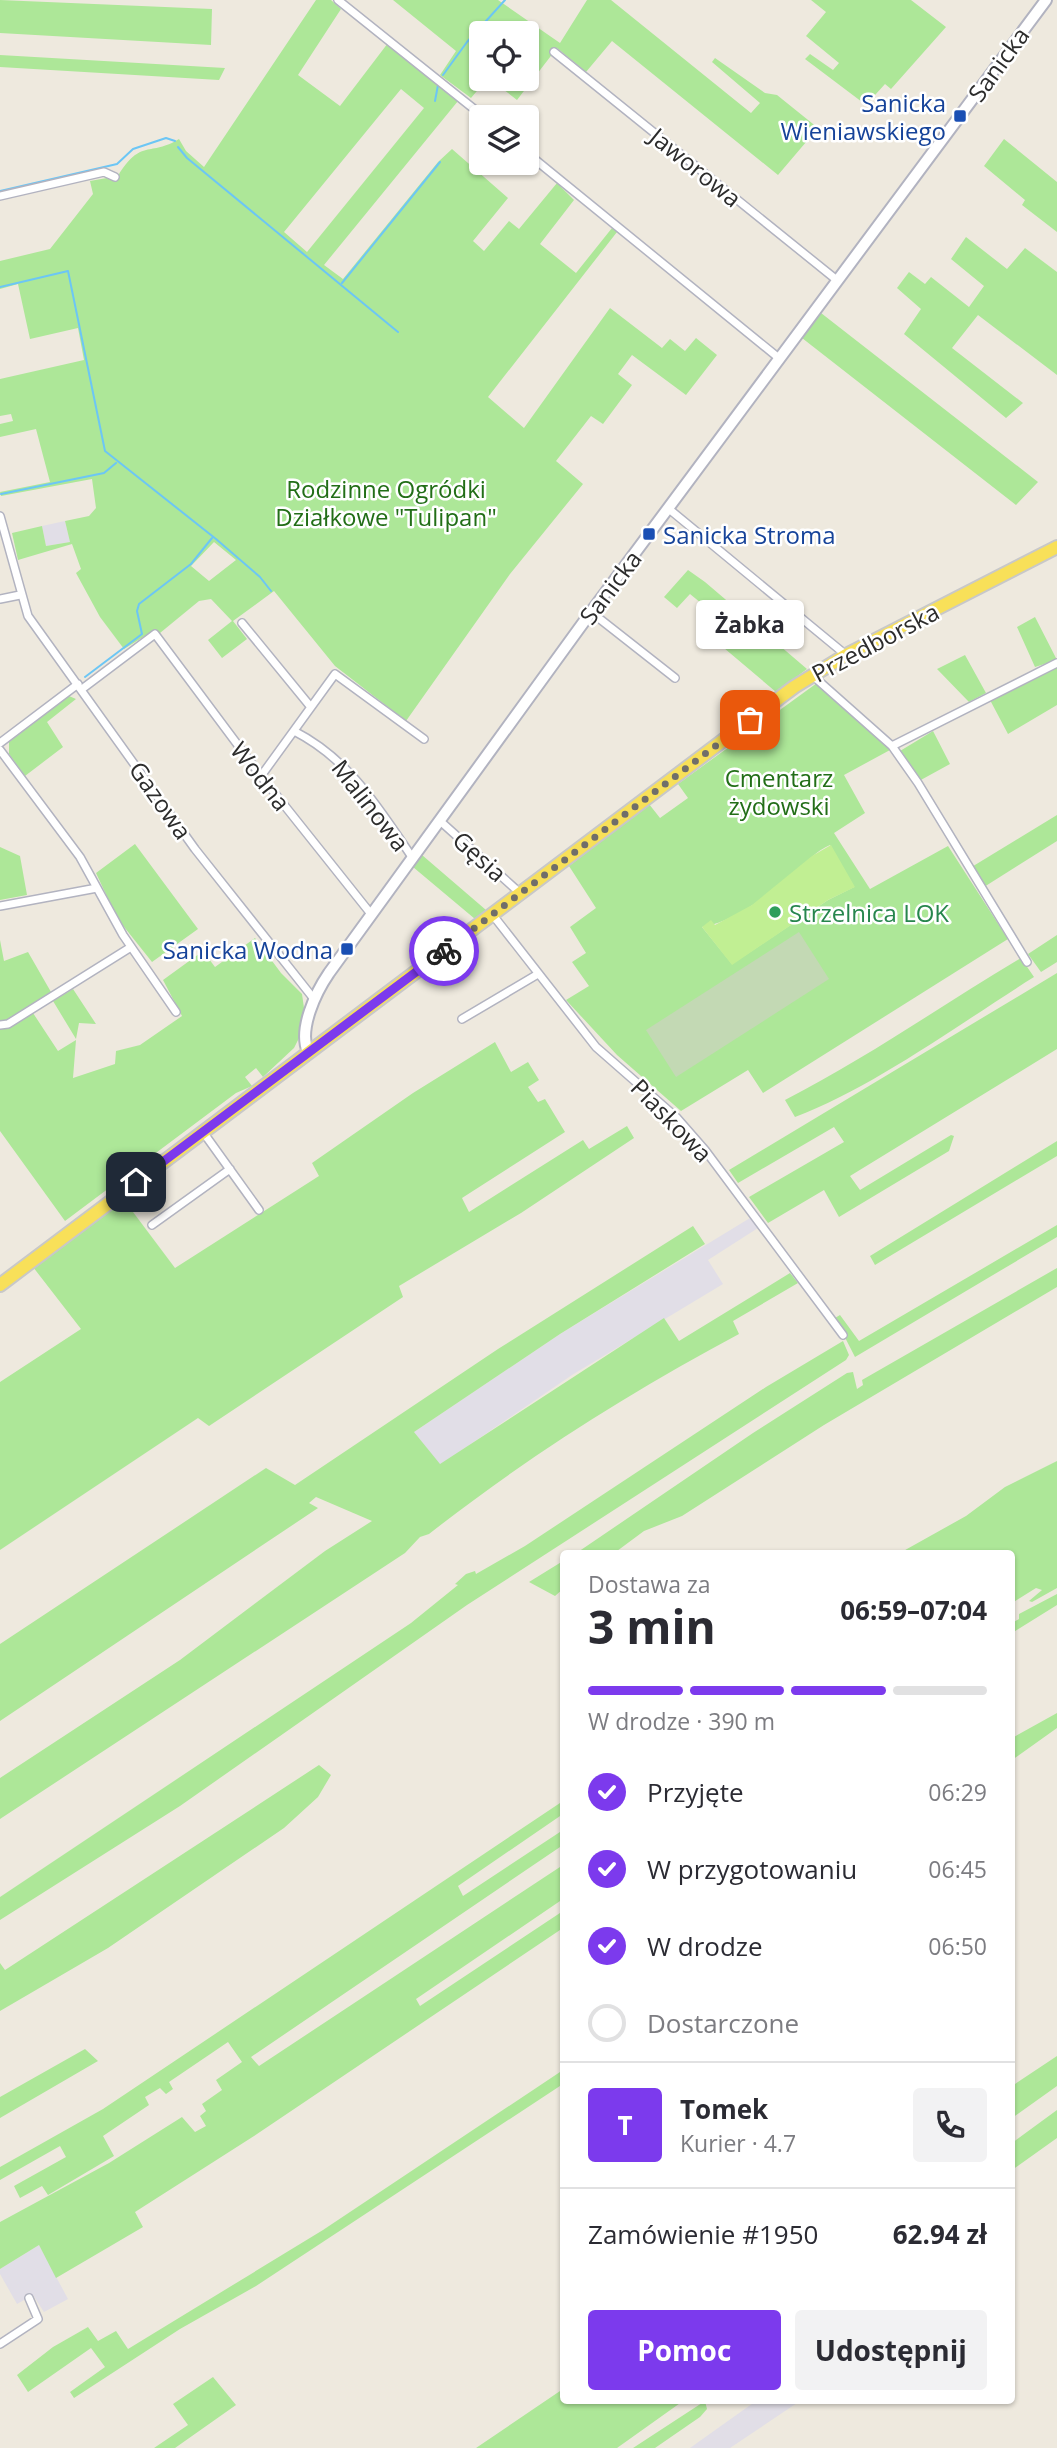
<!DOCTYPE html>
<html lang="pl">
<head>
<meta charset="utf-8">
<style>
  body { margin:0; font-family:"Open Sans",sans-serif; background:#f2f2f3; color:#2b2b33; height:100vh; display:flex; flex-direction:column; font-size:26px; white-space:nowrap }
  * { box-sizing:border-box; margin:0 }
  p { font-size:23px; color:#7c7c81 }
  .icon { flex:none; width:38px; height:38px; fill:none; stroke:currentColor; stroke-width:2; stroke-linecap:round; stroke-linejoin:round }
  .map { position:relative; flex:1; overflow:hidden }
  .panel { position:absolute; left:560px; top:1550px; width:455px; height:854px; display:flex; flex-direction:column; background:#fff; border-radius:7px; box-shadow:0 2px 5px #0004 }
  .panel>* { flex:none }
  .controls { position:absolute; left:469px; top:21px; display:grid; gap:14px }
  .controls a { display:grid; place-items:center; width:70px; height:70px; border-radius:7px; background:#fff; box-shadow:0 2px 5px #0004; font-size:35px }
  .pin { position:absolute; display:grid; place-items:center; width:60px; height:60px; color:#fff; margin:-30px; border-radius:14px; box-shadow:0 4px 10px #0006 }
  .courier { position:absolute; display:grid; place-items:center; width:70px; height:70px; margin:-35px; border:5px solid #7c3aed; border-radius:50%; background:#fff; color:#222; box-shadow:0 2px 9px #0007 }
  .bubble { position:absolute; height:49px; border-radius:7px; background:#fff; box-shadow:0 2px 5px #0004; font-size:23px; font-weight:700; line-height:49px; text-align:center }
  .summary em { font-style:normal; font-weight:700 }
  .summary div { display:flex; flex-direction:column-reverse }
  .summary { display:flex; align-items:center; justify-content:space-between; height:119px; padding:0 28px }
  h1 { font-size:46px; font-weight:700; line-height:52px }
  .bar { display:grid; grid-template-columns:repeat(4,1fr); gap:10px 7px; align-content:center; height:84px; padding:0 28px }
  .bar i { height:9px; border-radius:5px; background:#e1e1e2 }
  .bar .current { background:#7c3aed }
  .bar p { grid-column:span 4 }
  .line { display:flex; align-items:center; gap:18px; padding:0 28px; border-top:2px solid #e1e1e2 }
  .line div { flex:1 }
  .round { display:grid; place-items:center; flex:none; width:74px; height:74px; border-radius:7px; background:#f2f2f3 }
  ol { padding:0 28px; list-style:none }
  li { display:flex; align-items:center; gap:21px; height:77px }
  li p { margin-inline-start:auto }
  li .icon { padding:7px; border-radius:50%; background:#7c3aed; color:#fff; stroke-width:4 }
  li:last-child { color:#7c7c81 }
  li i { width:38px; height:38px; border:4px solid #e1e1e2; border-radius:50% }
  .cta { display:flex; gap:14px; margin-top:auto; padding:14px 28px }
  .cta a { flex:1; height:80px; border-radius:7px; background:#7c3aed; color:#fff; font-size:28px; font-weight:700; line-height:80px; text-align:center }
  .cta a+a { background:#f2f2f3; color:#2b2b33 }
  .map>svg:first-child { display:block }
  .industrial { fill:#e1dee7 }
  .green { fill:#ade798; fill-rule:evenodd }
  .cemetery { fill:#c3d9b4 }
  .pitch { fill:#c1ef93 }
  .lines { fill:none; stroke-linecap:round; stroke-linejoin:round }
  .stream { stroke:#6cc6f5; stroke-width:2 }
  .street-casing { stroke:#b2b3c0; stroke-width:10 }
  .secondary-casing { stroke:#b2b3c0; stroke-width:14 }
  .primary-casing { stroke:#c8c8c8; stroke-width:16 }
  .street { stroke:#fff; stroke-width:7 }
  .secondary { stroke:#fff; stroke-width:10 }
  .primary { stroke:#f8e059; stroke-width:12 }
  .done { stroke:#706e6a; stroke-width:7; stroke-dasharray:0 12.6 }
  .route { stroke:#7c3aed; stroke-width:9 }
  .transit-dot { fill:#1a4fb4; stroke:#fff; stroke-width:2.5 }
  .leisure-dot { fill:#2e9e5b; stroke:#fff; stroke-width:2.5 }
  .labels { text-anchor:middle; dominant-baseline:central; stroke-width:5; stroke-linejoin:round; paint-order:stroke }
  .street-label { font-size:24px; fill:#2c2c2c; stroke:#fff }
  .transit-label { font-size:24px; fill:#164399; stroke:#fff; text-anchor:end }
  .park-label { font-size:24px; fill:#226e17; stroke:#fff }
  .leisure-label { font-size:24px; fill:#27864d; stroke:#fff; text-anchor:start }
</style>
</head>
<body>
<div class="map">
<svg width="1057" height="2448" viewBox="0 0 1057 2448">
  <rect width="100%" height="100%" fill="#eee9de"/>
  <path class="industrial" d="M65,521L70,542L46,546L42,526Z
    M750,1218L758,1228L708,1260L723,1284L572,1375L440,1465L414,1432L560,1334Z
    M39,2245L68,2299L44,2312L33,2295L17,2304L0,2274V2269Z
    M756,2401H800L730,2448H690Z"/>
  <path class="green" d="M0,0L212,9L211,45L0,33Z
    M316,0H331L341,9L298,75L340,106L388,43L458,101L324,265L343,279L438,162L452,149L508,198L473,241L484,251L509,221L519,229L557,183L574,200L540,244L576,273L612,228L617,232L488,397L524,428L610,308L662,348L670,339L685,351L696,338L717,355L686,395L632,355L618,374L632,385L603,424L591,416L556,461L583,484L510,574L406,721L335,666L274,591L233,621L247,639L222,658L208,640L232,621L211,599L199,601L160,633L148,634L124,649L100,617L76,573L81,569L72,544L18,560L12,533L42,526L46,546L70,542L65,521L89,516L96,508L92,479L1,496L0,492L50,482L36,429L0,437V424L13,421L11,414L0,416V379L84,360L78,328L30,339L18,284L0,289V261L50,249L93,194L90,181L118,176C141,138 150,157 179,139L186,151L204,167ZM401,89L424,108L307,252L284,232ZM214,542L236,560L209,581L191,566Z
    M393,0H498L560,43L587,0H611L751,113L760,103L712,62L715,58L765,93L777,95L818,128L778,175L612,41L586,72L557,48L517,100L490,79H527V33H481V79H487L471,98L440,75L456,51Z
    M811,0H911L946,27L891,89L885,84L866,105L805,59L810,54L833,70L839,63L806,36L826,12Z
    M0,55L225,68L219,80L0,67Z
    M1004,139L1057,182V232L1022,205L1025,200L984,166Z
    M966,237L1007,269L1025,248L1057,272V375L978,315L952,348L1023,403L1006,418L904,334L921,309L897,288L909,272L925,284L931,277L969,307L984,286L951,259Z
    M821,313L1038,482L1016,505L802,338Z
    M688,570L705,582L807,669L776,692L705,632L718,617L690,594L677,608L664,597Z
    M1035,617L1057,660L1035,667L1017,627Z
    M965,655L986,693L969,702L937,669Z
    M1057,666V705L1008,734L990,700Z
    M817,683L890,750L844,775L865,813L834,833L870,889L948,846L1008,939L763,1093L748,1070L681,1111L617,1055L566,1000L589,986L572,962L586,953L570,927L596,908L569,866L649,804L660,818L688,798L678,784ZM830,845L854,887L828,900L732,964L702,927C737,921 769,894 795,872C807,862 816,851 830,845Z
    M69,696L76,699L47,722L63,747L25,776L9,754V742Z
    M933,731L950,764L919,781L900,751Z
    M1057,815V841L984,887L970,868Z
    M135,844L198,929L152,962L117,918L96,873Z
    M0,847L20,856L27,895L0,900Z
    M422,855L486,910L475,919L413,867Z
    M1057,935V962L1041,972L1028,954Z
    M255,938L281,973L302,994L304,1008L300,1036L294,1048L263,1077L256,1068L245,1077L252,1086L236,1093L65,1221L0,1131V940L4,961L28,952L51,992L19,1015L22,1019L33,1013L58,1051L76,1040L73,1078L115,1064L116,1051L140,1045L182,1016L163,980L203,951L215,967Z
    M1021,958L1034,977C962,1022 873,1088 795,1117L785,1100C867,1058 942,1005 1021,958Z
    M1057,973V1049L850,1176L860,1190L951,1135L954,1136L949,1151L839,1217L824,1190L768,1223L749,1197L844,1142L834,1127L738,1183L729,1170Z
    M73,989L96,1024L79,1023L76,1039L53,1001Z
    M495,1042L511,1072L528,1062L539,1080L528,1087L538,1102L545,1099L565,1132L462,1198L469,1212L583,1140L589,1149L627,1126L634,1138L521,1213L399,1286L403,1297L209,1426L198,1418L0,1550V1382L81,1329L33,1267L124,1200L175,1268L319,1176L312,1163L413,1093Z
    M1057,1141V1156L875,1265L870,1256Z
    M1057,1225V1237L855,1357L835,1318L840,1315L859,1341Z
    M693,1226L705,1244L560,1334L414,1432L440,1464L664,1318L679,1341L790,1273L798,1283L733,1321L739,1334C630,1392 526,1458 429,1534L420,1537L405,1553L0,1819V1778L180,1660L325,1551L372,1521L316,1497L309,1503L318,1508L0,1721V1644L266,1468L295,1485L498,1349Z
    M1057,1268V1287L824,1425L682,1516L644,1531L613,1554H575L753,1433L847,1373L853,1372L857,1389L863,1385L862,1380Z
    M843,1341L849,1355L846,1360L467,1605L180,1806L0,1920V1897L411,1623L458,1585L455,1584L466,1574L475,1571L476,1574L525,1546L766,1387Z
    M1057,1461V1588L1032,1602L1029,1601L1042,1590L1036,1588L1012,1603V1554H898L966,1516L1005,1487Z
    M563,1561V1589L555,1596L529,1582Z
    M1057,1594V1605L1012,1633V1623L1019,1619V1614Z
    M1057,1713V1728L1012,1760V1738Z
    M319,1765L331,1775L318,1797L284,1828L108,1948L0,2011V1963L5,1970Z
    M563,1801V1814L458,1886L463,1896L563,1830V1845L251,2057L259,2066L563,1865V1899L416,1999L420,2006L563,1911V1928L257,2134L135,2212L143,2227L56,2278L39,2245L0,2269V2222L109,2163L182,2117L195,2132L206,2126L200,2116L206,2111L202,2104L222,2090L216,2080L242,2062L228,2042L169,2082L173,2089L166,2094L160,2088L145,2097L149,2105L103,2136L114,2156L48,2195L42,2186L20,2198L14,2186L66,2157L60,2146L0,2180V2167L103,2109Z
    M85,2049L98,2061L0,2118V2097Z
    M1057,2056V2086L1012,2118V2086Z
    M563,2070V2084L256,2286L180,2329L74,2398L70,2392L105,2367L91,2348L28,2392L17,2375L53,2347L88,2327L98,2341L116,2331L128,2349L323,2230Z
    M1057,2110V2138L1012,2170V2143Z
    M213,2377L236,2405L175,2448H154L188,2425L173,2404Z
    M563,2389L564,2401H683L617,2448H476Z
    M705,2401L707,2409L700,2417L655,2448H633Z"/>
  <path class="cemetery" d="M799,932L829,979L676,1077L646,1030Z"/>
  <path class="pitch" d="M831,845L855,887L828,900L732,965L702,927L711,920L715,925L752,905L812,856Z"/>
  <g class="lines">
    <path class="stream" d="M443,75L467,42L505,0
      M435,101L438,85
      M178,147L187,158L398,332
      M0,191L117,164L133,149L166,138L175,141
      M342,283L440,162
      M0,287L68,271L105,451L216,539L260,577L271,591
      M1,494L104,473L116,463
      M85,677L142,634L137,611L139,604L191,564L212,538"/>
    <g class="street-casing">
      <path id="street" d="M338,0L484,117
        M554,52L838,281
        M527,153L780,359
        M0,196L104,172L115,177
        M669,509L846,655
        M0,516L28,616L195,849L314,999
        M0,599L20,595
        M591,612L675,678
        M242,623L310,706
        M812,675L892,746L918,783L1027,962
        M82,689L155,634L261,776L371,914
        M294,731C349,759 378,807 412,857
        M0,743L78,684
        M892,746L1057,663
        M0,750L80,857L123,935L176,1012
        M261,776L335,674L424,739
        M439,820L520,893
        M0,906L97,888
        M492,914L596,1047L677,1118L705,1150L843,1335
        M462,1019L538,974
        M0,1025L8,1024L131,947
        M203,1132L259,1210
        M152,1225L230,1169
        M0,2344L38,2319L29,2298"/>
    </g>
    <g class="secondary-casing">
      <path id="secondary" d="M308,1052C298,1029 316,992 329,973L591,612L1046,0"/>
    </g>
    <g class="primary-casing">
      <path id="primary" d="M0,1285L794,687L846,655L1057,547"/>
    </g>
    <use href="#street" class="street"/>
    <use href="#secondary" class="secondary"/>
    <use href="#primary" class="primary"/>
  </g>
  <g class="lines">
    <path class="done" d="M444,951L750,720"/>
    <path class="route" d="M136,1182L444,951"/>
  </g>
  <g class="transit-dot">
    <rect x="953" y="109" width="14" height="14" rx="3.5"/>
    <rect x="642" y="527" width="14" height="14" rx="3.5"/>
    <rect x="340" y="942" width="14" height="14" rx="3.5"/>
  </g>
  <circle class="leisure-dot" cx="775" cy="912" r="7"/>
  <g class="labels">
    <g class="street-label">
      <text transform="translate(998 64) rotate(-54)">Sanicka</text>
      <text transform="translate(696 167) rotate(39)">Jaworowa</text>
      <text transform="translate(610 587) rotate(-53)">Sanicka</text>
      <text transform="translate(875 642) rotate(-28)">Przedborska</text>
      <text transform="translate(261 776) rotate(52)">Wodna</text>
      <text transform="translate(161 800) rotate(55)">Gazowa</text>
      <text transform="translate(371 805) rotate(52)">Malinowa</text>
      <text transform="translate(480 856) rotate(42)">Gęsia</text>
      <text transform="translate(672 1120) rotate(46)">Piaskowa</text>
    </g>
    <g class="transit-label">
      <text x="946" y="102">Sanicka<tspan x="946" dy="28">Wieniawskiego</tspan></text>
      <text x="663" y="534" text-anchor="start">Sanicka Stroma</text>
      <text x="333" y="949">Sanicka Wodna</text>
    </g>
    <g class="park-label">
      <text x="386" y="488">Rodzinne Ogródki<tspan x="386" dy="28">Działkowe "Tulipan"</tspan></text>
      <text x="779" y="777">Cmentarz<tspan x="779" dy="28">żydowski</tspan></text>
    </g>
    <g class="leisure-label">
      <text x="789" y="912">Strzelnica LOK</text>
    </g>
  </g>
</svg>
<div class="controls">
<a><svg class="icon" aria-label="locate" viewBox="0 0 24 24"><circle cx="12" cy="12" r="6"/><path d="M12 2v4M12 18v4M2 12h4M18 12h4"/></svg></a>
<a><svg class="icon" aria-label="layers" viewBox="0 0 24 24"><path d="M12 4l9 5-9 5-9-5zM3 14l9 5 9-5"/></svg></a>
</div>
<div class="pin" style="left:750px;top:720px;background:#ea580c"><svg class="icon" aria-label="bag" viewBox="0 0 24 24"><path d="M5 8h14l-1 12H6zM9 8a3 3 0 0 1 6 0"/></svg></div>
<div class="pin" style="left:136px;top:1182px;background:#1f2937"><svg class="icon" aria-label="home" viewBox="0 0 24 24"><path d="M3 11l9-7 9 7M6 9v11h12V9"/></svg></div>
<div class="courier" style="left:444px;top:951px"><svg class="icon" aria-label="bike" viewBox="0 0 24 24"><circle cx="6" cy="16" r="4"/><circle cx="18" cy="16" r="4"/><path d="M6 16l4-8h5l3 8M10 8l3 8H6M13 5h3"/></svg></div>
<div class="bubble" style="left:696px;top:600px;width:108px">Żabka</div>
<section class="panel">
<div class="summary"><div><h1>3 min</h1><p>Dostawa za</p></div><em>06:59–07:04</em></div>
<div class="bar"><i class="current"></i><i class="current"></i><i class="current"></i><i></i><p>W drodze · 390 m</p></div>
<ol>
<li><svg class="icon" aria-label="check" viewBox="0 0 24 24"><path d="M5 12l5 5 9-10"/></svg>Przyjęte<p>06:29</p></li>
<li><svg class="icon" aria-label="check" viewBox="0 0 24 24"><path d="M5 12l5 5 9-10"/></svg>W przygotowaniu<p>06:45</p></li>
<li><svg class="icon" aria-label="check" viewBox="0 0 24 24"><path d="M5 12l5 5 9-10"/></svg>W drodze<p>06:50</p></li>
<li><i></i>Dostarczone</li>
</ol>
<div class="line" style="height:126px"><b class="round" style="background:#7c3aed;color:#fff">T</b><div><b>Tomek</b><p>Kurier · 4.7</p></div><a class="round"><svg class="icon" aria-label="phone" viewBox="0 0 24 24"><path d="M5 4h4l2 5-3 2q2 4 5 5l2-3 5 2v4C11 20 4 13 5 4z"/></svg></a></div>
<div class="line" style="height:91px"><div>Zamówienie #1950</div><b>62.94 zł</b></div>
<div class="cta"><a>Pomoc</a><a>Udostępnij</a></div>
</section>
</div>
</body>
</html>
